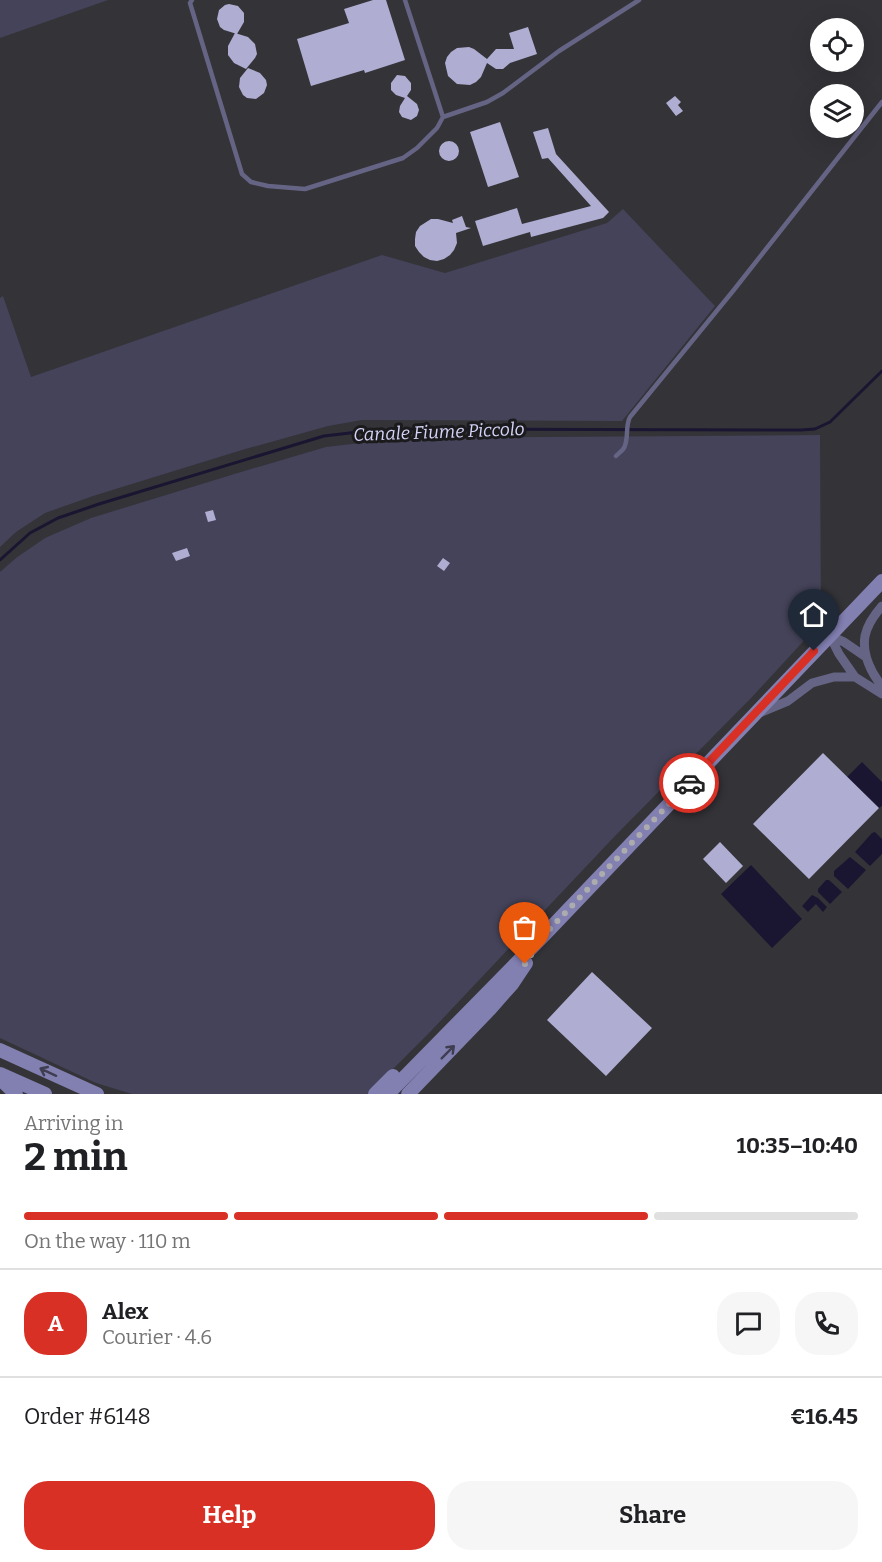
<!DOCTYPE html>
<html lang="en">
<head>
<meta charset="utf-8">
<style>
  body { margin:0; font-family:Bitter,serif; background:#f6f6f6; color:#202124; height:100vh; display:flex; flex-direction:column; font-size:22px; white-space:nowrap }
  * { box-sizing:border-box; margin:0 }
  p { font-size:20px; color:#757577 }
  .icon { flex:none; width:33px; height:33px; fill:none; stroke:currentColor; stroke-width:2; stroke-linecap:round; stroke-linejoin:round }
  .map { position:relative; height:1094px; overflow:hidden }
  .details { display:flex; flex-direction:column; background:#fff; flex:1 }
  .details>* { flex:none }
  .fabs { position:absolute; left:810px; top:18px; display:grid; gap:12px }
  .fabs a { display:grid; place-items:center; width:54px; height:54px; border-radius:50%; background:#fff; box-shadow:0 6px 24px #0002; font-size:30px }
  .pin { position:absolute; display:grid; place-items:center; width:51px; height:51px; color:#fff; margin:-62px -26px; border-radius:50% 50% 50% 0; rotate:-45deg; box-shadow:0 0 6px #0007 }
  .pin .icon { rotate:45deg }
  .courier { position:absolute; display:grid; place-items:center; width:60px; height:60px; margin:-30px; border:4px solid #d93025; border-radius:50%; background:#fff; color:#222; box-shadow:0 2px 8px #0007 }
  .head em { font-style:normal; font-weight:700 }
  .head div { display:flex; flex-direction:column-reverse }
  .head { display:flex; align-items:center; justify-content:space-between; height:102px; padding:0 24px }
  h1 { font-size:39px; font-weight:700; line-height:45px }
  .bar { display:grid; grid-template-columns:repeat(4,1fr); gap:9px 6px; align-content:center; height:72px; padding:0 24px }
  .bar i { height:8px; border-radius:4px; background:#e0e0e0 }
  .bar .on { background:#d93025 }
  .bar p { grid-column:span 4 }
  .line { display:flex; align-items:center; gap:15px; padding:0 24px; border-top:2px solid #e0e0e0 }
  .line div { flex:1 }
  .round { display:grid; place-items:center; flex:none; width:63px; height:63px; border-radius:24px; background:#f6f6f6 }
  .action { display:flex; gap:12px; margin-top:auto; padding:12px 24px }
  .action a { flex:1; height:69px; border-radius:24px; background:#d93025; color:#fff; font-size:24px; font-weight:700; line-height:69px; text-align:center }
  .action a+a { background:#f6f6f6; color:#202124 }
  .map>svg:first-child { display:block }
  .green { fill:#444359 }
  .water { fill:#1a1632 }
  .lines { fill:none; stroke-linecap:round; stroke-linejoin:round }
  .stream { stroke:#1a1632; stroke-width:3 }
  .building { fill:#afadd2 }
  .lane { stroke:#666484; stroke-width:4.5 }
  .street { stroke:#666484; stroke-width:9 }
  .secondary { stroke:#827fb1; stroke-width:14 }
  .oneway { stroke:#3f3e51 }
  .done { stroke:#acacaf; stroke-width:6; stroke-dasharray:0 10.8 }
  .route { stroke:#d93025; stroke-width:8 }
  .labels { text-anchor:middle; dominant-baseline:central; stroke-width:6; stroke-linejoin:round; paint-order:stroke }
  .water-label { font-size:18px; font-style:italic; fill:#d5d4f8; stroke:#1b1b1d }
</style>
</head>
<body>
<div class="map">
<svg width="882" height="1094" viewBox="0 0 882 1094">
  <rect width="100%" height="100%" fill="#333338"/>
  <path class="green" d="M0,0H108L0,38Z
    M623,209L715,306L622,421L362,420L328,426L242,450L93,496L45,513L16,532L0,547V298L3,296L31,377L382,255L445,273L607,223Z
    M820,435L821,622L752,697L614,837L431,1031L368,1094H132L96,1083L0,1038V572L16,558L45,538L91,518L241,472L326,447L404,438Z"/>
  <path class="water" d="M862,762L882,782V806L879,808L847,777Z
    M875,832L882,839V854L870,866L855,852L872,833Z
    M850,857L866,870L848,889L834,876V871Z
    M751,865L802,919L772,948L721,894Z
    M826,880H829L842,892L830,904L818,892V889Z
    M812,895L818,898L827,907L823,912L816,904L808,912L802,906Z"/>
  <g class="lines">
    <path class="stream" d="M0,560L30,533L58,518L99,504L324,436L367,431L419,429L801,430L815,429L830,422L882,371"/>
  </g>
  <path class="building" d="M373,0H386L405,60L365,73L364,70L311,86L297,39L349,23L344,9Z
    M229,4L238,6L244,13V22L237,34L224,30L220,27L217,19L219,10L225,5Z
    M528,27L537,54L510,63L503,69H496L487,63L481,77L476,82L470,85L457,84L448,76L445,63L447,57L451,52L457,48L469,47L474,49L487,59L496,49H514L509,33Z
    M235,33L248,37L255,44L257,54L255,58L246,69L234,63L228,55V46Z
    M248,68L260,73L266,80L267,85L264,93L256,99L247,98L243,95L239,87L240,78Z
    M397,75L405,76L411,83V90L407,96L417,104L419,110L417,116L411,120L402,117L399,112L400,106L405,98L396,95L391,90V83Z
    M675,96L681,102L678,105L683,111L676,116L666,103Z
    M500,122L519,177L488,187L470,132Z
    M548,128L556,154L609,212L603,218L531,237L530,232L483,246L475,221L517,208L522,224L591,206L548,158L542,159L533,132Z
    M439 151a10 10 0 1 1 20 0a10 10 0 1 1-20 0Z
    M462,216L466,227L471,228L456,233L457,243L454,250L450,255L444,259L437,261L430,260L424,257L419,252L415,246V239L416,232L420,226L431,219H438L453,223L452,220Z
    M213,510L216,520L208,522L205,512Z
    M187,548L190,556L176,561L172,553Z
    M443,558L450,563L444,571L437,566Z
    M823,753L879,808L809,879L753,824Z
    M720,842L743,866L726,883L703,859Z
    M592,972L652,1028L606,1076L547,1020Z"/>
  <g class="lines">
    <path class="lane" d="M192,0L190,3L242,174L251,182L268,186L305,189L403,158L417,148L437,128L443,117L405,0
      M443,117L487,102L503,93L559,51L639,0
      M616,456C619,453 622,451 624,448C629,439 625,426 630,417L733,291L882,102"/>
    <path class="street" d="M882,606C875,614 867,626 865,636C862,654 871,673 882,686
      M830,636L839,654L855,677L882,694
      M830,636L844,642L866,657
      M759,713L788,701L812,683L834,677H855"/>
    <path class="secondary" d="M0,1050L97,1094
      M0,1074L45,1094
      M0,1079L16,1094
      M375,1094L393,1076
      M388,1094L545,934L882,581
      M408,1094L489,1010L512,984L526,963"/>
  </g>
  <defs><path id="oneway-shaft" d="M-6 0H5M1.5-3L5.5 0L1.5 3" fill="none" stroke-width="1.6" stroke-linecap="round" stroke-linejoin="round" transform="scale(1.5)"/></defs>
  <g class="oneway">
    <use href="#oneway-shaft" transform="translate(448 1052) rotate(-45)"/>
    <use href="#oneway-shaft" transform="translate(48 1072) rotate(-155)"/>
  </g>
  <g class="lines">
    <path class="done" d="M525,964L545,934L689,783"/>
    <path class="route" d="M689,783L814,651"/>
  </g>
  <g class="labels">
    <g class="water-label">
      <text transform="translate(439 432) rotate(-2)">Canale Fiume Piccolo</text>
    </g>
  </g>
</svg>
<div class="fabs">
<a><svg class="icon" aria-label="locate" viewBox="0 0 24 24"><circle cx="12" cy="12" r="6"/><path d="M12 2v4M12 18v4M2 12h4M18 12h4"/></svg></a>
<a><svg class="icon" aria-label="layers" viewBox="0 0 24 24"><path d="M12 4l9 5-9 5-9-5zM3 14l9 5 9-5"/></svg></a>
</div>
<div class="pin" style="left:525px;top:964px;background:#ea580c"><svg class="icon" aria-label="bag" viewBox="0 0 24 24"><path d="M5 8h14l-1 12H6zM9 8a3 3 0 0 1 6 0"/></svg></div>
<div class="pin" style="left:814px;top:651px;background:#1f2937"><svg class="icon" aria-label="home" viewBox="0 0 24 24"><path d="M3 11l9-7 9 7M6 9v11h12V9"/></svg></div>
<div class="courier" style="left:689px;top:783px"><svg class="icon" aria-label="car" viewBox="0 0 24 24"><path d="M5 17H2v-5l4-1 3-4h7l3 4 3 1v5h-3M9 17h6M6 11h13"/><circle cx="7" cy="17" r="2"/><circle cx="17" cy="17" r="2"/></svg></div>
</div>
<section class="details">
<div class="head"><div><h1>2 min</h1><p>Arriving in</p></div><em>10:35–10:40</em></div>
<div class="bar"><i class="on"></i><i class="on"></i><i class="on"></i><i></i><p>On the way · 110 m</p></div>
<div class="line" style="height:108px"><b class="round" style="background:#d93025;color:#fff">A</b><div><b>Alex</b><p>Courier · 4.6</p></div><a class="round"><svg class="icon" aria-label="chat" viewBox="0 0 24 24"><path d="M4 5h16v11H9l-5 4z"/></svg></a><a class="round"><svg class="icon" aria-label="phone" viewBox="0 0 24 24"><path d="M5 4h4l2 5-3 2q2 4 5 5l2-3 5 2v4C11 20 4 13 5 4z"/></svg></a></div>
<div class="line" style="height:78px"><div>Order #6148</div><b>€16.45</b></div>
<div class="action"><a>Help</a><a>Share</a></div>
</section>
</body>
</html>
